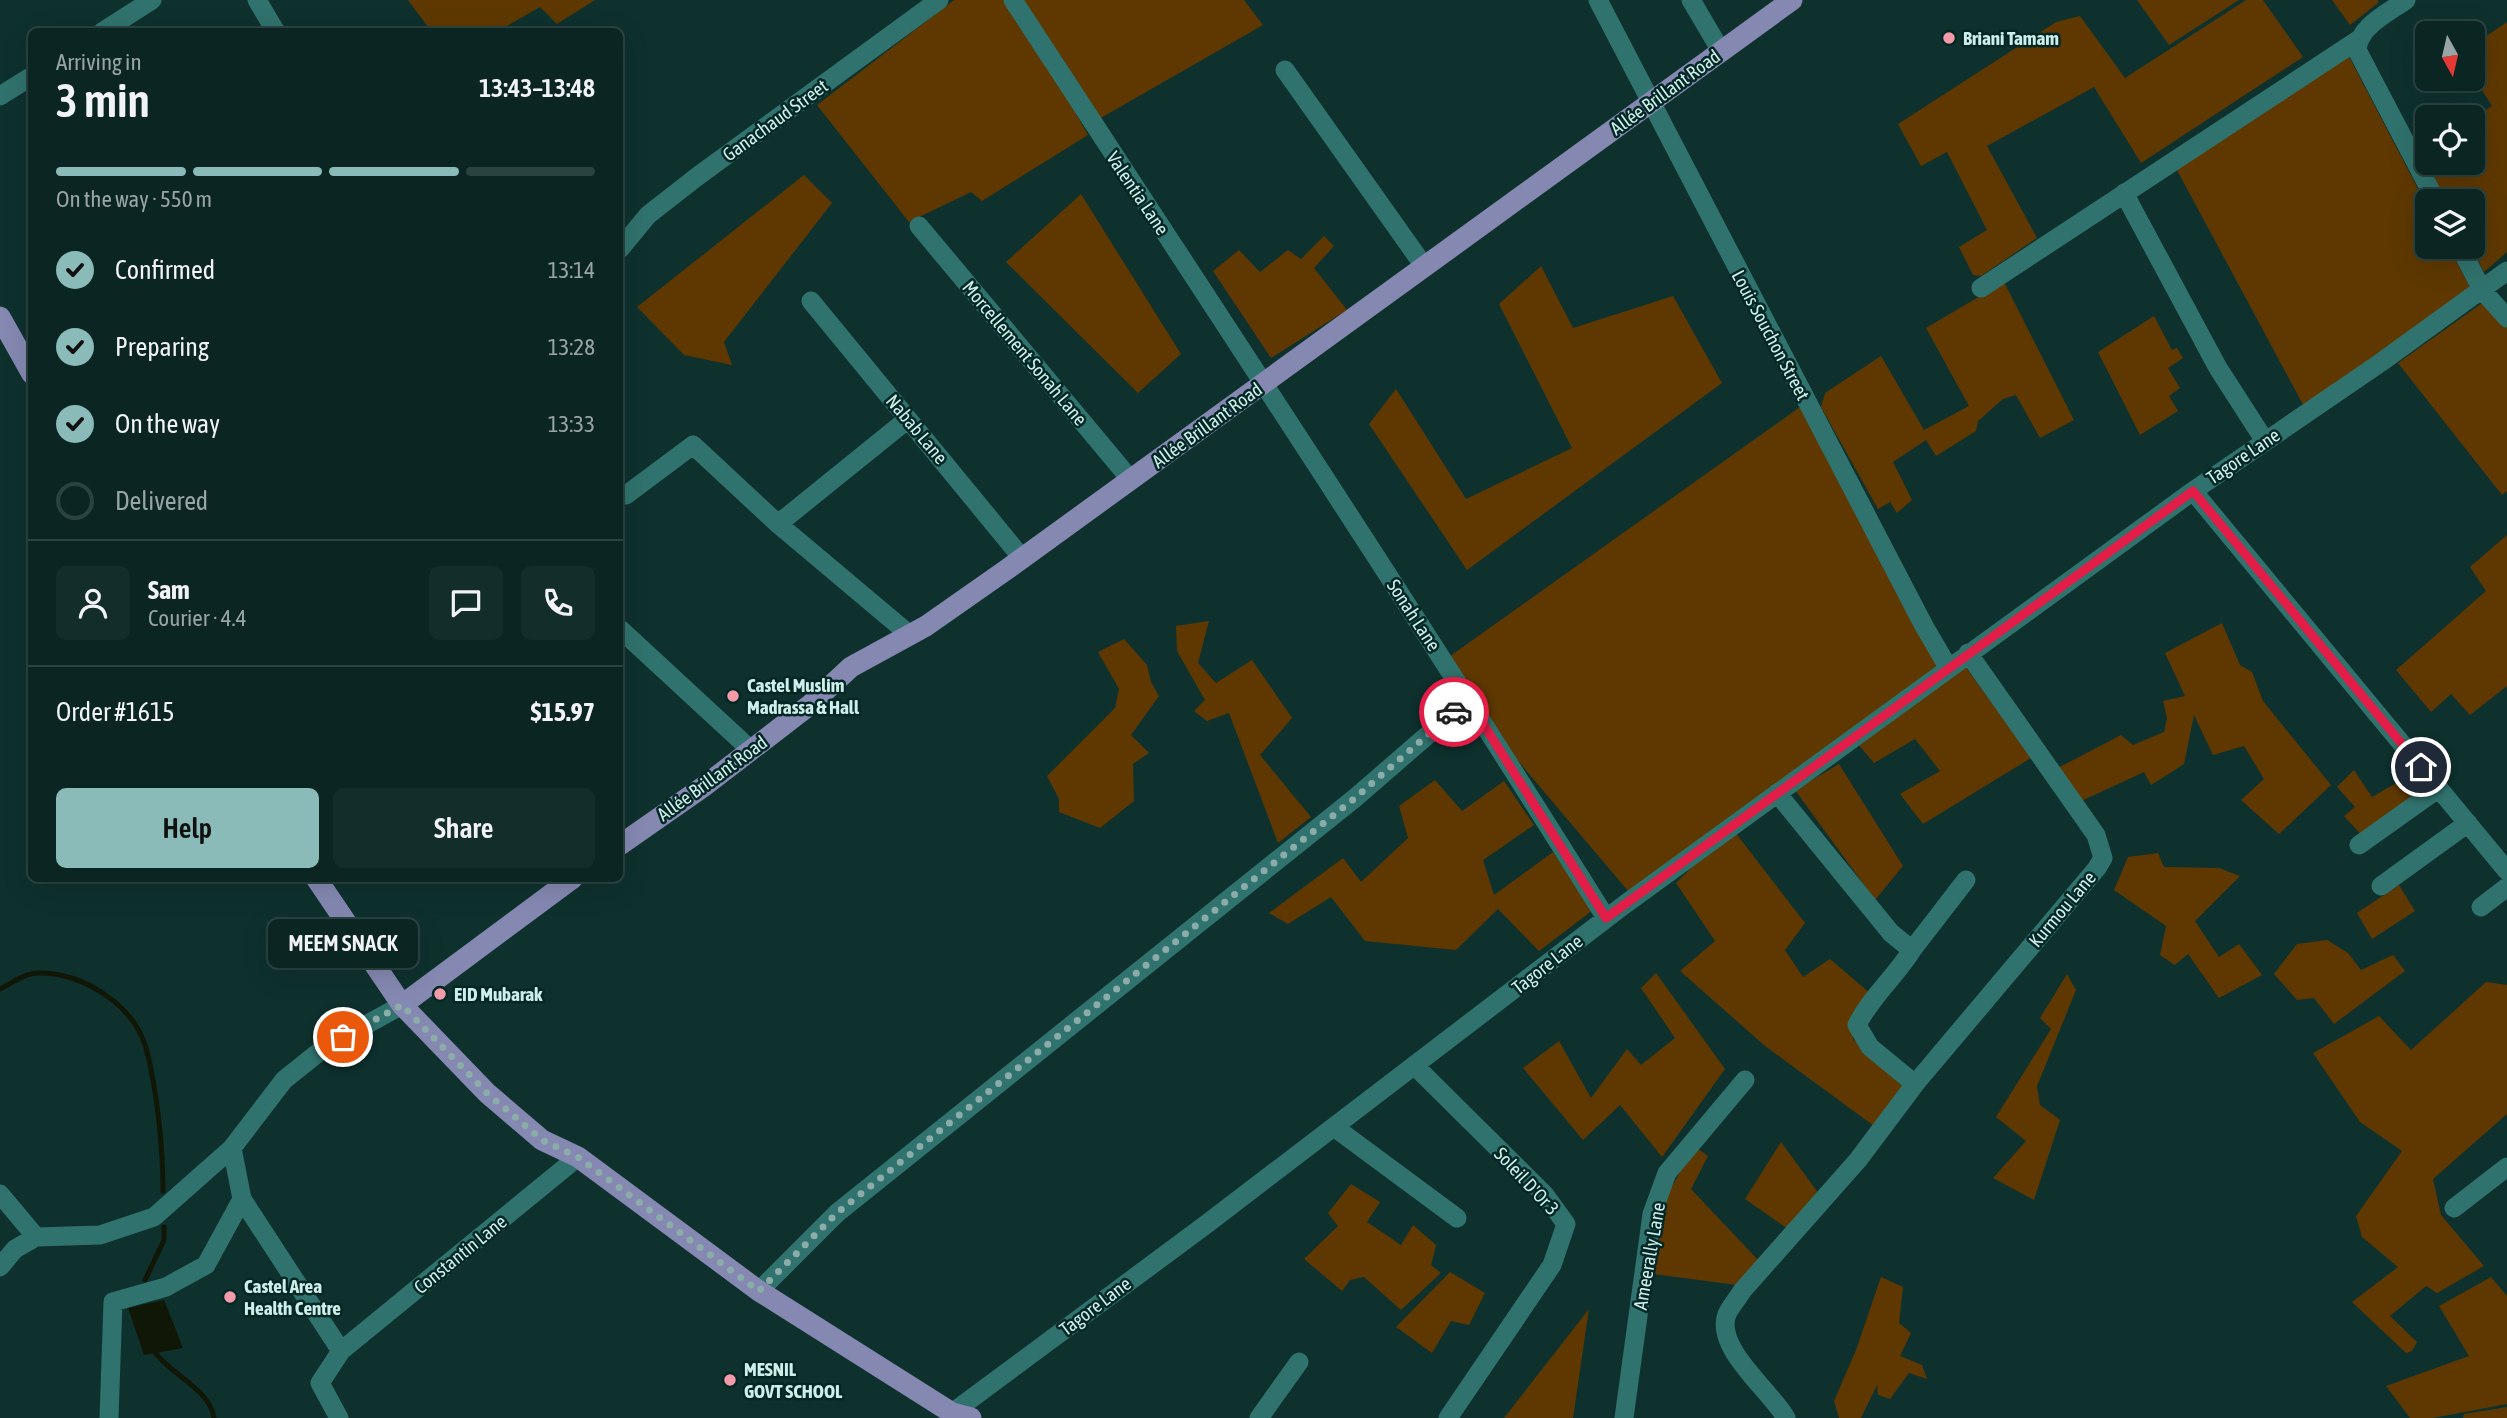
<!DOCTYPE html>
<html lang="en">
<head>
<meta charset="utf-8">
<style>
  body { margin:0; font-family:"Asap Condensed",sans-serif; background:#132d2a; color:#f1f3f6; height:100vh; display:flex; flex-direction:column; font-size:26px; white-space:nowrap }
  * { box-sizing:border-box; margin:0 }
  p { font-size:23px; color:#99a5a5 }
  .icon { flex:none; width:38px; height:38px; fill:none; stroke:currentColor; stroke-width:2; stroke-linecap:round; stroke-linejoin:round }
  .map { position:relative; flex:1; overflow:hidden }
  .sheet { position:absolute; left:28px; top:28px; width:595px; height:854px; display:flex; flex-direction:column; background:#0a2522; border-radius:10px; box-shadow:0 7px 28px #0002,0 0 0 2px #2a4240 }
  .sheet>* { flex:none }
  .needle { width:46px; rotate:172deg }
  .buttons { position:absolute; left:2415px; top:21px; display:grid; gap:14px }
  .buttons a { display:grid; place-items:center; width:70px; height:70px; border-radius:10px; background:#0a2522; box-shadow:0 7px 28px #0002,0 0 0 2px #2a4240; font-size:35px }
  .pin { position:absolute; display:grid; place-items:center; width:60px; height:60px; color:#fff; margin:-30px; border:4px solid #fff; border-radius:50%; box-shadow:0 2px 7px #0007 }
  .courier { position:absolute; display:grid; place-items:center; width:70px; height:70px; margin:-35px; border:5px solid #e11d48; border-radius:50%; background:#fff; color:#222; box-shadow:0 2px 9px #0007 }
  .bubble { position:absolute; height:49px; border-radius:10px; background:#0a2522; box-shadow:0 7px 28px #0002,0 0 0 2px #2a4240; font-size:23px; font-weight:600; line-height:49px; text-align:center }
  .headline em { font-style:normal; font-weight:600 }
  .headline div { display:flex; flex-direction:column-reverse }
  .headline { display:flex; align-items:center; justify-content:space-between; height:119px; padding:0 28px }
  h1 { font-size:46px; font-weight:600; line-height:52px }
  .bar { display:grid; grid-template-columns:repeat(4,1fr); gap:10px 7px; align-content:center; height:84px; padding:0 28px }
  .bar i { height:9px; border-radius:5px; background:#2a4240 }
  .bar .on { background:#8bbbb9 }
  .bar p { grid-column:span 4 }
  .line { display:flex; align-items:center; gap:18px; padding:0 28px; border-top:2px solid #2a4240 }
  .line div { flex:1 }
  .round { display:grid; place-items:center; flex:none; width:74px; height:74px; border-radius:10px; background:#132d2a }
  ol { padding:0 28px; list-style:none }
  li { display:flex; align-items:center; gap:21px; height:77px }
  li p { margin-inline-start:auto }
  li .icon { padding:7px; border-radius:50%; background:#8bbbb9; color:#111; stroke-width:4 }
  li:last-child { color:#99a5a5 }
  li i { width:38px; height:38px; border:4px solid #2a4240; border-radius:50% }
  .button { display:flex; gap:14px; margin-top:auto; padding:14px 28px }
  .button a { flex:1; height:80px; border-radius:10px; background:#8bbbb9; color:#111; font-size:28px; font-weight:600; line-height:80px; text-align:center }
  .button a+a { background:#132d2a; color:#f1f3f6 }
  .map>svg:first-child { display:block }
  .green { fill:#5e3800 }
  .water { fill:#101707 }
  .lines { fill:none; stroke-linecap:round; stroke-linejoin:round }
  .stream { stroke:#101707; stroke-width:5 }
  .minor { stroke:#30726d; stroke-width:19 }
  .major { stroke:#8588b1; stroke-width:21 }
  .done { stroke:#8baca8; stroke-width:7; stroke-dasharray:0 12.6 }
  .route { stroke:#e11d48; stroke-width:9 }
  .poi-dot { fill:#f39aa9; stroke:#032725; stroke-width:2.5 }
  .labels { text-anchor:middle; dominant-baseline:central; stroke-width:5; stroke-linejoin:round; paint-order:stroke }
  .poi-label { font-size:19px; font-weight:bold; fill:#ceeeea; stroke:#032725; text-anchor:start }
  .street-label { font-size:19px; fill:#ceeeea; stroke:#032725 }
</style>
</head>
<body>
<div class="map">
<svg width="2507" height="1418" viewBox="0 0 2507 1418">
  <rect width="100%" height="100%" fill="#0e312e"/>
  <path class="green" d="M408,0H595L557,24L540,7L498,31H431Z
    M954,0H1011L1088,135L982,201L971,192L909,222L817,105Z
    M1013,0H1244L1263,25L1092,123Z
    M2137,0H2239L2169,45Z
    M2246,0H2263L2303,57L2141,163L2094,87L1987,146L2037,238L1981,276L1973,275L1959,247L1987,230L1947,152L1921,166L1898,124L2056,22L2080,16L2125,78Z
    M2332,0H2378V3L2350,25Z
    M2507,22V252L2484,272L2471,247L2473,201H2446L2419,150L2427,145V163H2473V118L2492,106L2473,76V45Z
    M2346,51L2427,206V247H2449L2474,295L2307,412L2171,159Z
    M804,175L832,203L724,342L732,365L684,355L637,307Z
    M1081,194L1181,354L1138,393L1006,262Z
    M1324,236L1334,246L1314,268L1347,310L1271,358L1213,271L1239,250L1260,272L1288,250L1301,259Z
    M1541,266L1573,328L1673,296L1722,383L1467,570L1369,424L1396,389L1466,499L1572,448L1499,304Z
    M2004,282L2074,420L2040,438L2016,395L2003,399L1978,421L1976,431L1936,456L1926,440L1893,462L1912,500L1897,513L1890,502L1878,509L1821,407L1825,393L1881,356L1924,430L1969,406L1926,328Z
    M2485,301L2507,327V491L2502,495L2398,363Z
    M2154,316L2172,350L2177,348L2183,358L2168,368L2180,388L2169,396L2178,411L2140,435L2098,352Z
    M1807,402L1947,667L1731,827L1805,923L1785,950L1803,977L1830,959L1871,994L1852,1014L1853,1039L1903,1086L1874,1126L1765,1046L1680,971L1715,941L1676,883L1730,829L1634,898L1470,704L1446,659Z
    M2507,535V686L2470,715L2451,694L2431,712L2396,670L2486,591L2470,567Z
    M1209,621L1198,663L1216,683L1252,660L1292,718L1260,755L1311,817L1278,843L1229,713L1207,721L1194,711L1205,700L1177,651L1176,626Z
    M2222,623L2240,665L2252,672L2263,701L2331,785L2279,834L2241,800L2264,779L2244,746L2213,755L2194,715L2184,764L2151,785L2144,772L2079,802L2056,769L2121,735L2133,745L2164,732L2167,718L2163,701L2185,696L2165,653Z
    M1124,639L1147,665L1151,682L1159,696L1131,735L1149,753L1133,764L1134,801L1100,828L1059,812V799L1047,776L1115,708L1119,689L1098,652Z
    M1963,663L2031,758L1923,824L1900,794L1940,771L1915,739L1874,763L1857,743Z
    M1839,764L1903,866L1875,900L1795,790Z
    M2354,770L2372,797L2412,774L2426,793L2363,837L2344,816L2355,807L2337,787Z
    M1435,780L1462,811L1504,781L1534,825L1483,860L1494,895L1553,852L1593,910L1539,951L1498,909L1456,950L1365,941L1331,897L1288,924L1269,913L1343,858L1361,882L1408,838L1399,806Z
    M2158,853L2164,867L2219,868L2240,876L2195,921L2219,957L2239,944L2262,975L2219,998L2188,954L2175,965L2160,955L2166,926L2114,890L2128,857Z
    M2399,885L2415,911L2372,939L2357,913Z
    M2327,940L2348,953L2361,970L2393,955L2405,971L2334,1024L2314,998L2297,1000L2274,974L2297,944Z
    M1656,973L1725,1069L1662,1157L1620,1105L1583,1140L1523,1068L1559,1041L1591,1098L1627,1049L1641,1065L1675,1038L1641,988Z
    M2067,974L2076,990L2037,1086L2040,1105L2060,1120L2034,1200L1993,1178L2026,1141L1996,1117L2051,1029L2040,1018Z
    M2486,982L2507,985V1114L2433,1179L2441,1215L2484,1266L2437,1293L2426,1286L2390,1316L2417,1342L2412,1351L2406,1353L2352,1302L2398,1267L2362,1237L2356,1216L2402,1151L2360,1122L2313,1053L2379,1016L2411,1050Z
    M1781,1142L1819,1194L1788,1229L1745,1199Z
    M1694,1146L1708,1156L1691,1189L1760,1262L1737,1285L1653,1274L1667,1196Z
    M1351,1184L1380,1202L1367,1222L1401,1245L1413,1225L1436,1245L1431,1265L1441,1273L1401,1310L1364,1277L1350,1280L1342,1291L1304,1259L1338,1226L1328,1213Z
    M1450,1272L1485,1293L1469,1325L1451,1321L1432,1353L1396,1327Z
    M1881,1277L1903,1287L1899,1323L1911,1333L1900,1356L1922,1365L1927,1379L1909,1373L1890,1399L1878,1395L1877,1385L1861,1418H1839L1834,1401L1856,1350Z
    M2491,1277L2507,1296V1404L2433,1418H2410L2386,1386L2469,1356L2439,1306Z
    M1589,1309L1573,1418H1504Z
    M2507,1407V1418H2463L2464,1414Z"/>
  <path class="water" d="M164,1300L183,1348L144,1355L128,1308Z"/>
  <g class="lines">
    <path class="stream" d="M0,989C12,983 25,973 39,973C82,972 134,1005 146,1048C157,1089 163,1148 163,1191
      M145,1280L164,1240V1227
      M152,1348C169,1375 210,1388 214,1418"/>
    <path class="minor" d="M257,0L276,32
      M1013,0C1212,305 1413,609 1606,918
      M1598,0L1924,626L1948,667
      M1691,0L1721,51
      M2406,0C2388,13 2359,26 2357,50L2436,201
      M102,32L152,0
      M1285,70L1424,266
      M0,96L32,76
      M2124,193L2218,368L2265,441
      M919,226L1131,480
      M2460,247L2482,290L2507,318
      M620,249L648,215L698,176L939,0
      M1981,288L2358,40
      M811,301L1022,558
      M908,419L778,524L910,635
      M2193,491L2507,871
      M626,495L693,445L778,524
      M620,629L751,750
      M1777,793L1891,933L1912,950C1896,976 1870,998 1857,1025L1870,1047L1915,1084
      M2359,845L2439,788
      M2381,886L2468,823
      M2481,907L2507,887
      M1912,950L1966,880
      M1415,1066L1545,1195L1566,1224L1552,1265L1448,1418
      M1334,1127L1457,1218
      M0,1194L36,1237
      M242,1199L341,1351L320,1383L339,1418
      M2454,1208L2507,1167
      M0,1267L15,1249L36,1237L100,1235L154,1217L232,1148L284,1080L324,1048L402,1005
      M759,1291L837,1213L1355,798L1468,700
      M341,1351L578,1157
      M109,1418L113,1302L166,1287L206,1265L242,1199L232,1148
      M950,1418L952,1413L1208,1223L1624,905L2193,491L2380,363L2507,271
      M1259,1418L1299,1362
      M1624,1418L1652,1214L1667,1173L1745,1080
      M1786,1418C1771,1391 1714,1348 1727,1314C1731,1306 1738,1298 1742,1291L1858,1160L1915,1084L2097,868L2103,858L2096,835L1968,653"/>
    <path class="major" d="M0,317L32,374
      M620,845L703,787L811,704L851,667L926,626L1006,570L1792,0
      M316,878L402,1005L487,1093L542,1140L578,1157L759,1291L952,1413L971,1418
      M402,1005L573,878"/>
  </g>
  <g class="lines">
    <path class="done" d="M343,1037L402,1005L487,1093L542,1140L578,1157L759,1291L837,1213L1355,798L1454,712"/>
    <path class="route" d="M1454,712L1468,700L1606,918L2193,491L2421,767"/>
  </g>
  <g class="poi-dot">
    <circle cx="1949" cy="38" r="7"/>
    <circle cx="733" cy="696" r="7"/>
    <circle cx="440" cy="994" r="7"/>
    <circle cx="230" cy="1297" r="7"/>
    <circle cx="730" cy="1380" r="7"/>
  </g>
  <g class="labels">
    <g class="poi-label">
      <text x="1963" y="38">Briani Tamam</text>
      <text x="747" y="685">Castel Muslim<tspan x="747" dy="22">Madrassa &amp; Hall</tspan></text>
      <text x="454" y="994">EID Mubarak</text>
      <text x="244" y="1286">Castel Area<tspan x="244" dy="22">Health Centre</tspan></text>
      <text x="744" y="1369">MESNIL<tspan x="744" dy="22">GOVT SCHOOL</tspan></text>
    </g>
    <g class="street-label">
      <text transform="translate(1665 92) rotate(-36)">Allée Brillant Road</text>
      <text transform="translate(775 120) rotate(-36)">Ganachaud Street</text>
      <text transform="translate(1138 193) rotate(56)">Valentia Lane</text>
      <text transform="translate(1771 335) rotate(62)">Louis Souchon Street</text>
      <text transform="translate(1025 353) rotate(50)">Morcellement Sonah Lane</text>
      <text transform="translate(1207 425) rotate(-36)">Allée Brillant Road</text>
      <text transform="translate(917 429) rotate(50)">Nabab Lane</text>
      <text transform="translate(2243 456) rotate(-34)">Tagore Lane</text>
      <text transform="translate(1414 615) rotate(57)">Sonah Lane</text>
      <text transform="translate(712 778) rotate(-36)">Allée Brillant Road</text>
      <text transform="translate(2062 909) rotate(-50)">Kurmou Lane</text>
      <text transform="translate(1547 964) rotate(-38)">Tagore Lane</text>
      <text transform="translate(1527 1181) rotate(47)">Soleil D'Or 3</text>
      <text transform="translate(460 1254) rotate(-39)">Constantin Lane</text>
      <text transform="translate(1649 1256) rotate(-80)">Ameerally Lane</text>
      <text transform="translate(1095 1306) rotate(-37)">Tagore Lane</text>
    </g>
  </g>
</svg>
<div class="buttons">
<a><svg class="needle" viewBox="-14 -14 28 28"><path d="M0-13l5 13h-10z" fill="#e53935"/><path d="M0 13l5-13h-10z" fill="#99a5a5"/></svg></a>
<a><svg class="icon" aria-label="locate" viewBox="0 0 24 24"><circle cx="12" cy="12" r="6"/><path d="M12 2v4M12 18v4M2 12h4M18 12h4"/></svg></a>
<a><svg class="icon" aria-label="layers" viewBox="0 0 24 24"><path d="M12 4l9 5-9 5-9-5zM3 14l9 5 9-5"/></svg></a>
</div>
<div class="pin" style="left:343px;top:1037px;background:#ea580c"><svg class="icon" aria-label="bag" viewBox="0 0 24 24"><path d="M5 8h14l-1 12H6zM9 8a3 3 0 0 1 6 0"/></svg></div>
<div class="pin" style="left:2421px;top:767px;background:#1f2937"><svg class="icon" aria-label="home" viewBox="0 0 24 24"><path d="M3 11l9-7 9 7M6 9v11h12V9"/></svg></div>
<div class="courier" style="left:1454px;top:712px"><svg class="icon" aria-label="car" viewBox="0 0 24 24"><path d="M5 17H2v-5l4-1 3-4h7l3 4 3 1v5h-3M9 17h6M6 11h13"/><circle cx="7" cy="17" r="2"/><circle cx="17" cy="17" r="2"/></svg></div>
<div class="bubble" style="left:268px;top:919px;width:150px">MEEM SNACK</div>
<section class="sheet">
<div class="headline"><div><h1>3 min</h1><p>Arriving in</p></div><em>13:43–13:48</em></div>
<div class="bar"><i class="on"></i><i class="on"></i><i class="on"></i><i></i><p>On the way · 550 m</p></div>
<ol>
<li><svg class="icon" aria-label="check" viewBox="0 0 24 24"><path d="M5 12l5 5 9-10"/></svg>Confirmed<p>13:14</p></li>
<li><svg class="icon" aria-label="check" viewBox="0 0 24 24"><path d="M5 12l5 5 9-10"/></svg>Preparing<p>13:28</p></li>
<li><svg class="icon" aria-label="check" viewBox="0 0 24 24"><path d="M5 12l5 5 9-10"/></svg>On the way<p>13:33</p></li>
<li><i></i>Delivered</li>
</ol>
<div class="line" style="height:126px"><a class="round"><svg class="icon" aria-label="person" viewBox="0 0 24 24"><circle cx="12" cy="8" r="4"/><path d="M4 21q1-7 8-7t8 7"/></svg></a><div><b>Sam</b><p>Courier · 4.4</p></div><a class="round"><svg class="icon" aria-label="chat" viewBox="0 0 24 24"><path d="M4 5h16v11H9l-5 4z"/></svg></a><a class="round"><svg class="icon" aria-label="phone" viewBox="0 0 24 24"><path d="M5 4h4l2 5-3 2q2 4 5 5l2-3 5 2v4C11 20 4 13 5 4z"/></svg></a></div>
<div class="line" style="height:91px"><div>Order #1615</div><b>$15.97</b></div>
<div class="button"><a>Help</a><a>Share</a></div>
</section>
</div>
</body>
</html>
